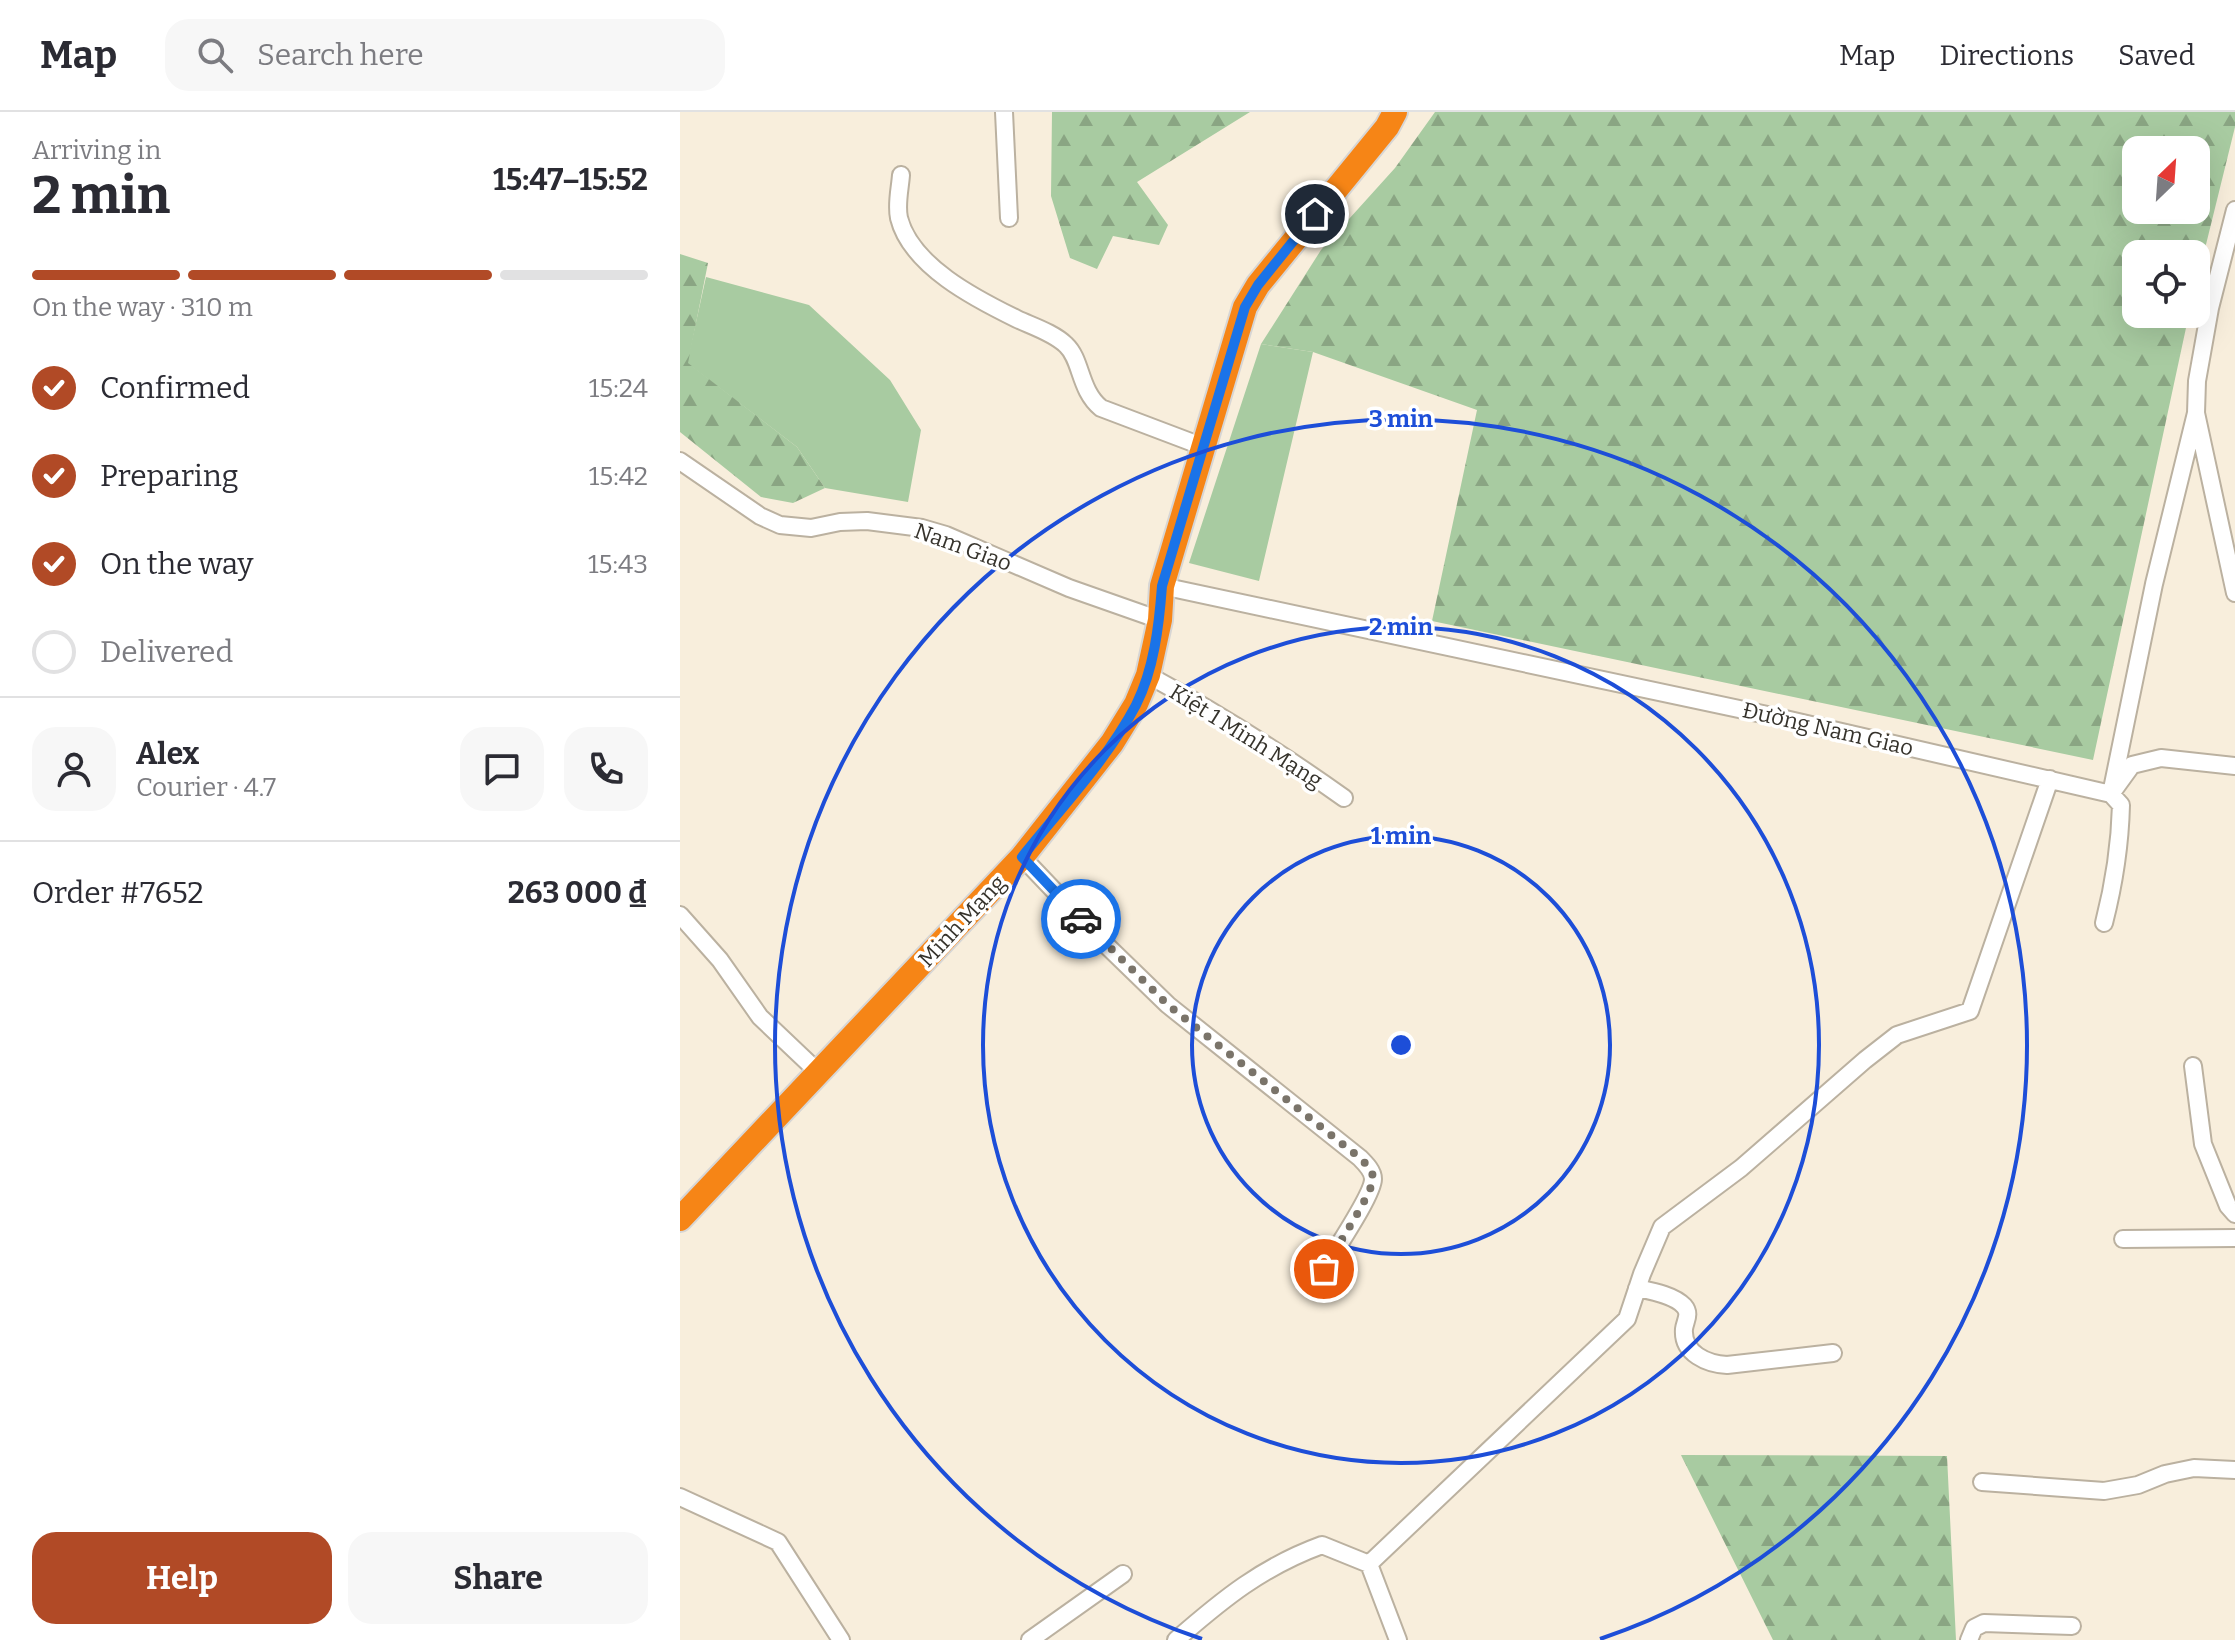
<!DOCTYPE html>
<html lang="en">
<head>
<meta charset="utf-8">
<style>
  body { margin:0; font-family:Bitter,serif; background:#f7f7f7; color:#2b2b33; height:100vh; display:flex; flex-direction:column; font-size:30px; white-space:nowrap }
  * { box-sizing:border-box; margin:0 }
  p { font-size:26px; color:#7c7c81 }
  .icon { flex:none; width:44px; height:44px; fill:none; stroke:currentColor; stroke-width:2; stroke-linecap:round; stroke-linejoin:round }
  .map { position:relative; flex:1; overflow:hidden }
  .drawer { display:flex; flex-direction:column; background:#fff; width:680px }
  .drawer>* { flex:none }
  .needle { width:52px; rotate:25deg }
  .tools { position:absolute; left:1442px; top:24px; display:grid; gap:16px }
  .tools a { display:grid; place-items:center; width:88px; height:88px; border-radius:16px; background:#fff; box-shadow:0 8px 32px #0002; font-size:40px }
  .pin { position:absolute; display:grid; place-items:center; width:68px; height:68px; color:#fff; margin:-34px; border:4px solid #fff; border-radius:50%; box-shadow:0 2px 8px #0007 }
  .courier { position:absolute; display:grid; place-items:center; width:80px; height:80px; margin:-40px; border:6px solid #1a73e8; border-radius:50%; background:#fff; color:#222; box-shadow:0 2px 10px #0007 }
  .headline em { font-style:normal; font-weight:700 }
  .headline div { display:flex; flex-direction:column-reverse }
  .headline { display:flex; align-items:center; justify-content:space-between; height:136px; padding:0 32px }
  h1 { font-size:52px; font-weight:700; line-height:60px }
  .bar { display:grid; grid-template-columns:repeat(4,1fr); gap:12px 8px; align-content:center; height:96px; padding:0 32px }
  .bar i { height:10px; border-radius:6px; background:#e1e1e2 }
  .bar .selected { background:#b14a26 }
  .bar p { grid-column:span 4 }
  .line { display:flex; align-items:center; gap:20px; padding:0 32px; border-top:2px solid #e1e1e2 }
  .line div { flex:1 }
  .round { display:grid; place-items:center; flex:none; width:84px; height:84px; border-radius:24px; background:#f7f7f7 }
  ol { padding:0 32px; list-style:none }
  li { display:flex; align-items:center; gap:24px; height:88px }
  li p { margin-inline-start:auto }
  li .icon { padding:8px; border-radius:50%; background:#b14a26; color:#fff; stroke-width:4 }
  li:last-child { color:#7c7c81 }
  li i { width:44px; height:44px; border:4px solid #e1e1e2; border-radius:50% }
  .cta { display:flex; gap:16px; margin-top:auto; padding:16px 32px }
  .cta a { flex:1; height:92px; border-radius:24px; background:#b14a26; color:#fff; font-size:32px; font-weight:700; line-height:92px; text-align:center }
  .cta a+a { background:#f7f7f7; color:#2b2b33 }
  header { display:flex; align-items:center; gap:48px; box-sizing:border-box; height:112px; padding:0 40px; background:#fff; border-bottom:2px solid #e1e1e2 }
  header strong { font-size:38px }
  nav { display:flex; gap:44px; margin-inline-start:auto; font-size:28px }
  .search { width:560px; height:72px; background:#f7f7f7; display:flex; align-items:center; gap:20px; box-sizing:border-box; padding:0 28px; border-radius:24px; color:#7c7c81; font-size:30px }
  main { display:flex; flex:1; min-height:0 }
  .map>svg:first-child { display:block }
  .grass { fill:#a8cba1 }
  .forest { fill:url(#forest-firs); fill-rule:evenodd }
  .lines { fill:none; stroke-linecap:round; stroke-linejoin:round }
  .minor-casing { stroke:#bbb1a0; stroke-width:20 }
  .highway-casing { stroke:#d7d6d5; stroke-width:28 }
  .minor { stroke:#fff; stroke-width:16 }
  .highway { stroke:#f68516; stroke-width:24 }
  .done { stroke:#7a746a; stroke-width:8; stroke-dasharray:0 14.4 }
  .route { stroke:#1a73e8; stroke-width:10 }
  .ring { fill:none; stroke:#1d4ed8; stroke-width:4 }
  .labels { text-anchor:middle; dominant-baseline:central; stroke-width:7; stroke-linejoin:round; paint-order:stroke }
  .street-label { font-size:22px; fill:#36332c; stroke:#fff }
  .centre { fill:#1d4ed8; stroke:#fff; stroke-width:4 }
  .ring-label { font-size:24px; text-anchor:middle; font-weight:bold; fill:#1d4ed8; stroke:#fff; stroke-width:7; stroke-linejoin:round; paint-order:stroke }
</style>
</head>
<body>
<header>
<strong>Map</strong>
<div class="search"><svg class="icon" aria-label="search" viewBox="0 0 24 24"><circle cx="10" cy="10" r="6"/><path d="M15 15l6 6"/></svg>Search here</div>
<nav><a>Map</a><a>Directions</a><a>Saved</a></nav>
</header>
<main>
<section class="drawer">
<div class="headline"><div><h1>2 min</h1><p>Arriving in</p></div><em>15:47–15:52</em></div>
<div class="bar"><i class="selected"></i><i class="selected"></i><i class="selected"></i><i></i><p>On the way · 310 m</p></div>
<ol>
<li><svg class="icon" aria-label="check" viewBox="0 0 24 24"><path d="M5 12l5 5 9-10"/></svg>Confirmed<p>15:24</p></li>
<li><svg class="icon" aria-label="check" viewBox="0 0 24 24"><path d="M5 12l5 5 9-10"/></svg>Preparing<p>15:42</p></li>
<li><svg class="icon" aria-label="check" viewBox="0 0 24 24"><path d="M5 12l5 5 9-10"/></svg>On the way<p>15:43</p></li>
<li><i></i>Delivered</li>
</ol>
<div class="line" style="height:144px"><a class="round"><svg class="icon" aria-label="person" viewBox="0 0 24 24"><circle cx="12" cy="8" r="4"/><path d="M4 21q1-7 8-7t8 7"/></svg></a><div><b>Alex</b><p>Courier · 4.7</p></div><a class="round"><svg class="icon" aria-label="chat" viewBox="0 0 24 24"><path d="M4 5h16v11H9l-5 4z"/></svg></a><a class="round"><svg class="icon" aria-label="phone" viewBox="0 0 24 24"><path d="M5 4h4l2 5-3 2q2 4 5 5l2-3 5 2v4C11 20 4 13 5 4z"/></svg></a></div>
<div class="line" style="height:104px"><div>Order #7652</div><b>263 000 ₫</b></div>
<div class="cta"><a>Help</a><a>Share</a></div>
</section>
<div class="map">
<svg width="1555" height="1528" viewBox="0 0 1555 1528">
  <defs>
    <pattern id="forest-firs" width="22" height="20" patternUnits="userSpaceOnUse" patternTransform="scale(2)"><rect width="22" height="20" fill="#a8cba1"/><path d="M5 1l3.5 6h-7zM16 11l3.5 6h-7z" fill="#8aa583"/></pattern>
  </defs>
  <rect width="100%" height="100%" fill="#f8eedc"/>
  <path class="grass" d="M26,165L129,193L210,268L241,318L228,390L145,376L117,335L7,251Z
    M581,232L633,240L579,469L509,451Z"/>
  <path class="forest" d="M372,0H570L457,70L488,113L479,133L433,124L417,157L390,146L371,84Z
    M755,0H1555V15L1516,173V142H1456V202H1509L1413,648L752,509L797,298L633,240L581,232L641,138L715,56ZM1516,38V98H1456V38Z
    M0,142L28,151L8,251L117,335L145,376L113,391L81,385L0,320Z
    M1001,1343L1267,1344L1276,1528H1093Z"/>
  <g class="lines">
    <g class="minor-casing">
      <path id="minor" d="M324,0L329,106
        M221,63C220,77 216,92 219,106C231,154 296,187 337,207C352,214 374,221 386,233C402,248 399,278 421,296L524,335
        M1555,98L1530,196L1517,269L1516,301L1555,481
        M0,349L80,404L100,413L131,416L160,410L187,409L242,416L266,423L389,476L480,508
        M482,474L1101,606L1431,682L1474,472L1516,301
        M468,563C536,600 601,641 664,686
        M342,745L423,830L488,893L680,1046C686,1052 693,1059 693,1067C693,1083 653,1141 644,1157
        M0,803L40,848L80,905L139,961
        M1424,811C1434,772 1440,733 1441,693L1431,682L1452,653L1481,646L1555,654
        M1513,954L1523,1032L1548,1094L1555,1102
        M1443,1127L1555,1126
        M957,1176C971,1179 994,1183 1004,1194C1011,1202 1005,1209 1004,1217C1002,1242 1028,1252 1047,1253L1153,1241
        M1302,1370L1424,1379L1458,1373L1485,1362L1514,1356L1555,1358
        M0,1385L98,1430L161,1528
        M689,1452L718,1528
        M350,1528L443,1462
        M496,1528C543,1487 582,1455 642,1433L689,1452L947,1207L962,1162L982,1115L1061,1056L1185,948L1217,923L1290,899L1370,667
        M1289,1528L1294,1516L1304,1511L1392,1514"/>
    </g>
    <g class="highway-casing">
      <path id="highway" d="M0,1107L342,745L432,631L456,592L468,563L480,508L482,474L565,195L578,173L707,15L715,0"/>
    </g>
    <use href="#minor" class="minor"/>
    <use href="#highway" class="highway"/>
  </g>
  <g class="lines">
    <path class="done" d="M401,807L488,893L680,1046C686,1052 693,1058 693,1067C692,1083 653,1140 644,1157"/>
    <path class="route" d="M401,807L342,745C381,696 427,648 456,593C474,557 479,514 482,474L565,195L578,173L635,102"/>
  </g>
  <g class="ring">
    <circle cx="721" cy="933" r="209"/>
    <circle cx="721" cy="933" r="418"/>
    <path d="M522 1527A626 626 0 1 1 920 1527"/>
  </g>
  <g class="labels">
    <g class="street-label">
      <text transform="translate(283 435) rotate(20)">Nam Giao</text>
      <text transform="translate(1148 617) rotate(13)">Đường Nam Giao</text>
      <text transform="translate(566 624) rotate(32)">Kiệt 1 Minh Mạng</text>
      <text transform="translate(282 809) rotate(-47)">Minh Mạng</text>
    </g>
  </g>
  <circle cx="721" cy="933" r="12" class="centre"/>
  <g class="ring-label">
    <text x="721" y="315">3 min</text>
    <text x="721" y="523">2 min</text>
    <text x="721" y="732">1 min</text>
  </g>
</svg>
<div class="tools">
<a><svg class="needle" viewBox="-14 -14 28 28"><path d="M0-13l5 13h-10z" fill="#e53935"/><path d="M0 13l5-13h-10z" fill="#7c7c81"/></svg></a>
<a><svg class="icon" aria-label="locate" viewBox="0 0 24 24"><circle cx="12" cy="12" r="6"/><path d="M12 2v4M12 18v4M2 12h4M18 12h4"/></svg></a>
</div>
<div class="pin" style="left:644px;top:1157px;background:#ea580c"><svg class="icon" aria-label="bag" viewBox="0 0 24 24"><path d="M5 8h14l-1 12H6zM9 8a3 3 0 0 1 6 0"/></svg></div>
<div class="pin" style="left:635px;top:102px;background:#1f2937"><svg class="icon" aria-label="home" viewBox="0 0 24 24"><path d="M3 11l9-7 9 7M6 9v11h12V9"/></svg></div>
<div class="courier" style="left:401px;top:807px"><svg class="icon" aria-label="car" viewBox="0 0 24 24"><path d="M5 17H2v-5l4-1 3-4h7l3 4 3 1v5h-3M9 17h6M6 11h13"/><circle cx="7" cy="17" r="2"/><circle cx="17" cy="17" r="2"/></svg></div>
</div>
</main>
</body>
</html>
